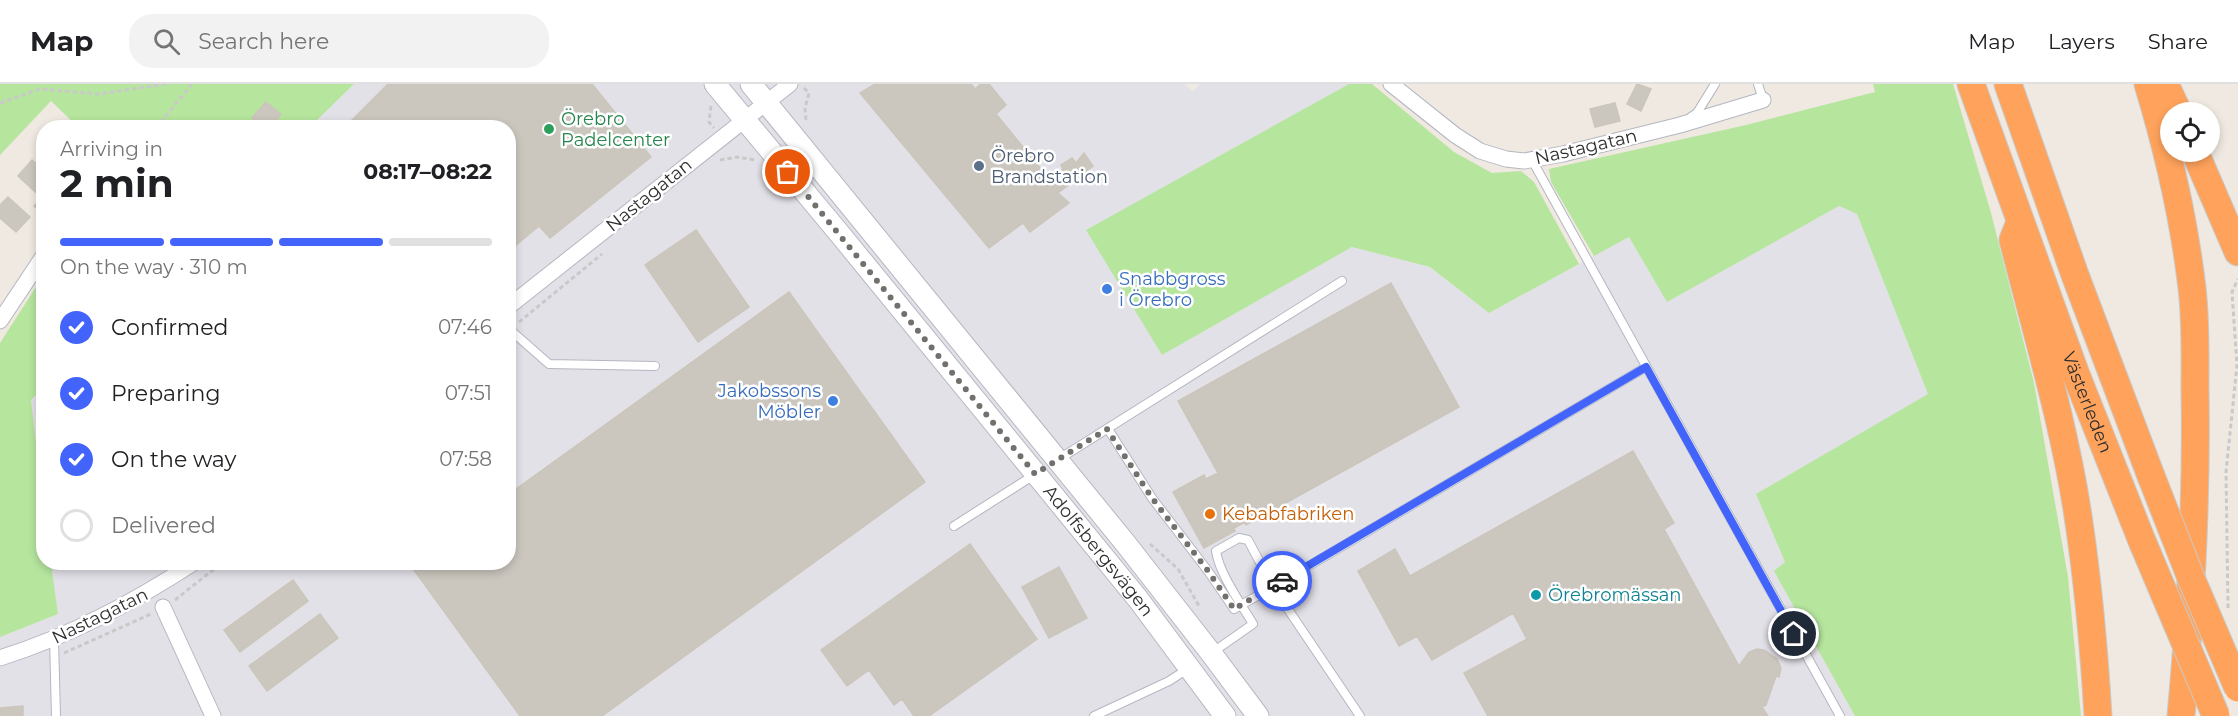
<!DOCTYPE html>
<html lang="en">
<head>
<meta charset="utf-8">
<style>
  body { margin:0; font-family:Montserrat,sans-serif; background:#f2f2f2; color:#202124; height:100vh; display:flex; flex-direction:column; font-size:22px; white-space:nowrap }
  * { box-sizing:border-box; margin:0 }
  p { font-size:20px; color:#757577 }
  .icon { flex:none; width:33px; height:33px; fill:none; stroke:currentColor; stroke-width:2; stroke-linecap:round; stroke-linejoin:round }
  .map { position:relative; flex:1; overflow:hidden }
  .sheet { position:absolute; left:36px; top:36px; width:480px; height:450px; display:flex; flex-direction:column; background:#fff; border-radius:24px; box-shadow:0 3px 9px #0003 }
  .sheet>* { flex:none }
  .buttons { position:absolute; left:2160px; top:18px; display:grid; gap:12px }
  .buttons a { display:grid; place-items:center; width:60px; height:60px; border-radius:50%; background:#fff; box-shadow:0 3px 9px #0003; font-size:30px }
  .pin { position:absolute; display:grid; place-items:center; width:51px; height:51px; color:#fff; margin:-26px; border:3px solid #fff; border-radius:50%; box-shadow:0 2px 6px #0007 }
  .courier { position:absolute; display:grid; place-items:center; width:60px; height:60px; margin:-30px; border:4px solid #4264fb; border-radius:50%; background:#fff; color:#222; box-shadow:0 2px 8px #0007 }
  .headline em { font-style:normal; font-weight:700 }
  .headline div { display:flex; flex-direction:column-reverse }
  .headline { display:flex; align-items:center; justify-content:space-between; height:102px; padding:0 24px }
  h1 { font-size:39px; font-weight:700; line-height:45px }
  .bar { display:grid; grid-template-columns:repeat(4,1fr); gap:9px 6px; align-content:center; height:72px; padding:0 24px }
  .bar i { height:8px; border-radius:4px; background:#e0e0e0 }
  .bar .on { background:#4264fb }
  .bar p { grid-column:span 4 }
  ol { padding:0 24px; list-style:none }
  li { display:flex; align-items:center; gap:18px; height:66px }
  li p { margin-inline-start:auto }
  li .icon { padding:6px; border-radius:50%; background:#4264fb; color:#fff; stroke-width:4 }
  li:last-child { color:#757577 }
  li i { width:33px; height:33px; border:3px solid #e0e0e0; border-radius:50% }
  header { display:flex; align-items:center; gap:36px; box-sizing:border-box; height:84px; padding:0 30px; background:#fff; border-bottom:2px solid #e0e0e0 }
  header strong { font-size:28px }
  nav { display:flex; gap:33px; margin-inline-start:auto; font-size:21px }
  .search { width:420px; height:54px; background:#f2f2f2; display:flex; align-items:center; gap:15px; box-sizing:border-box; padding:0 21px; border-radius:24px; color:#757577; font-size:22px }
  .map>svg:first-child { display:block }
  .industrial { fill:#e3e1e8 }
  .green { fill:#b6e59e }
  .building { fill:#cbc7bf; stroke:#cbc5ba; stroke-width:1.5 }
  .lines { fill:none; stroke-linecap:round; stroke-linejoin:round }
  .lane-casing { stroke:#b4b7c1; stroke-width:10 }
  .street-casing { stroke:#b4b7c1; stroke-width:17 }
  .secondary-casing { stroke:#b4b7c1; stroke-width:23 }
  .highway-casing { stroke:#c9c9c9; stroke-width:29 }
  .path { stroke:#c9c9c9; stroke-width:3; stroke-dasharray:4.5 3; stroke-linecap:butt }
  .lane { stroke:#fff; stroke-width:8 }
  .street { stroke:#fff; stroke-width:15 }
  .secondary { stroke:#fff; stroke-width:21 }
  .highway { stroke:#ffa35c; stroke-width:27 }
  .highway-bridge-casing { stroke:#c9c9c9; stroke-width:29; stroke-linecap:butt }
  .highway-bridge { stroke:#ffa35c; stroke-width:27 }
  .done { stroke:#726f6d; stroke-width:6; stroke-dasharray:0 10.8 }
  .route { stroke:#4264fb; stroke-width:8 }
  .leisure-dot { fill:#2e9e5b; stroke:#fff; stroke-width:2 }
  .service-dot { fill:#5c6f8a; stroke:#fff; stroke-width:2 }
  .shop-dot { fill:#3f7fe0; stroke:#fff; stroke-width:2 }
  .food-dot { fill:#e8710a; stroke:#fff; stroke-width:2 }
  .culture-dot { fill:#0f9aa8; stroke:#fff; stroke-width:2 }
  .labels { text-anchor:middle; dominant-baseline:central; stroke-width:5; stroke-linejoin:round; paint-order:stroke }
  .leisure-label { font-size:18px; fill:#27864d; stroke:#fff; text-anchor:start }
  .street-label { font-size:18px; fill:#2e2e2e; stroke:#fff }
  .service-label { font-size:18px; fill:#4e5e75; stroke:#fff; text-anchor:start }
  .shop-label { font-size:18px; fill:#366cbe; stroke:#fff; text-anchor:start }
  .food-label { font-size:18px; fill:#c56008; stroke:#fff; text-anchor:start }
  .culture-label { font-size:18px; fill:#0d838f; stroke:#fff; text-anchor:start }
</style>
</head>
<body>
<header>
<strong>Map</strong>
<div class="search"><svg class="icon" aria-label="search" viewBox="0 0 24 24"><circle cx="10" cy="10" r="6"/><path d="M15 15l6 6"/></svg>Search here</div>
<nav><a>Map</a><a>Layers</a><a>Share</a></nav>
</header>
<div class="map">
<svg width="2238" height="632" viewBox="0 0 2238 632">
  <rect width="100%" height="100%" fill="#efe9e1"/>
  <path class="industrial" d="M354,0H1185L1193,8L1200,0H1349L1087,146L1162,271L1352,163L1430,183L1489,229L1629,153L1668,217L1839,122L1857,130L1929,310L1756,410L1785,478L1775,487L1855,632H0V553L58,530L51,479L508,478V44L310,43Z
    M43,303V417L31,315Z"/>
  <path class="green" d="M0,0H354L310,43H78L51,17L0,71Z
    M1349,0H1372L1454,68L1492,89L1521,87L1534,98L1579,180L1489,229L1430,183L1352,163L1162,271L1086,146Z
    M1873,0H1953L1991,129L2034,299L2068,493L2081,632H1855L1774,487L1785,478L1756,410L1928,310L1857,130L1839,122L1667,218L1629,153L1594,172L1551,98L1549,85L1746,41L1875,8Z
    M43,192V303L31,316L43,417L44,478L51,479L58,530L0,553V259Z"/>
  <path class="building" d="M388,0H592L651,73L550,154L539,142L510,166L508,164V44H344Z
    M875,0H971L975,5L981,0H989L1006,21L996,30L1050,96L1063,85L1061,81L1072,74L1076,79L1084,69L1093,82L1058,109L1069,119L1030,148L1023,139L989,164L860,9Z
    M1637,0L1651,5L1641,27L1627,20Z
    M266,18L281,30L269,44H263L252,34Z
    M1615,19L1620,37L1595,43L1590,25Z
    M32,76L44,87V116L18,92Z
    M8,113L30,133L16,148L0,134V121Z
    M40,116L44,119V131L34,122Z
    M696,146L749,223L698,258L645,181Z
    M1391,199L1459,323L1246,441L1245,438L1234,444L1235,447L1204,464L1173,408L1204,391L1206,395L1218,389L1178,317Z
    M789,208L925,398L602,632H520L411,482L416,478H508V411Z
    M1633,367L1674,439L1664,445L1739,582L1749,568L1757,565L1764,566L1777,575L1781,584L1779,593L1776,592L1766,621L1762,623L1768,632H1488L1464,589L1527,555L1513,529L1432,576L1417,552L1399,562L1358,487L1395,465L1410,492Z
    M970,460L1037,555L929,632H914L902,615L894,621L869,586L847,602L821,566Z
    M1059,483L1087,534L1049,554L1022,503Z
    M293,496L308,517L240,568L224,546Z
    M320,530L338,554L267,607L249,582Z
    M23,622V632H0V624Z"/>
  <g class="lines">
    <g class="lane-casing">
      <path id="lane" d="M1758,0L1763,16
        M1691,33L1697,29L1715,0
        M1532,76L1840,632
        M508,244L549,280L655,282
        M1108,345L1152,414L1208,487L1234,525L1273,503L1248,456L1239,454L1216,467C1219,489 1241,520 1253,540L1213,568
        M1059,375L1342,197
        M954,442L1034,391
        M54,555L56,632
        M1094,632L1169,597L1189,584
        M1360,632L1273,503L1646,283"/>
    </g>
    <g class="street-casing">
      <path id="street" d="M1391,0L1455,51L1480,67L1506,75L1524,77L1563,70L1680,41L1763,16
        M508,223L790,0
        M0,237L44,171
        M163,523L213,632
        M0,574C72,551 132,519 195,478"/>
    </g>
    <g class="secondary-casing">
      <g id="secondary">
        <path id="s1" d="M715,0L839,149L1138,515L1225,632"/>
        <path d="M751,0L1126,460L1211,569L1258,632"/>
      </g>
    </g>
    <g class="highway-casing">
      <g id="highway">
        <path id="s2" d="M1971,0L2075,288L2142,457"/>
        <path d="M2008,0L2075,191L2151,392"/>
        <path d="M2148,0C2168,66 2184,136 2192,204C2196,238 2195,271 2195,305C2197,414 2191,523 2181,632"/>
        <path d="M2165,0L2178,28"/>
        <path d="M2195,68L2238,168"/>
        <path d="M2020,138L2013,156C2036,247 2064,339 2078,432C2088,498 2094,565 2098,632"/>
      </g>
    </g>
    <path class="path" d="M804,4L809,9L805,24L806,37
      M0,19L40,5L99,10L166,0
      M711,22L709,38L714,44
      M156,44L192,0
      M720,76L737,73L755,76
      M519,238L602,170
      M1150,460L1178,485L1199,522
      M175,516L223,478
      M2228,524L2226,388L2237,281L2232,208L2238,195
      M64,569L151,530"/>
    <use href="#lane" class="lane"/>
    <use href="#street" class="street"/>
    <use href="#secondary" class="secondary"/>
    <use href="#highway" class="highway"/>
    <g class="highway-bridge-casing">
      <path id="highway-bridge" d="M2151,392L2191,494L2238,604
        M2142,457L2216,632"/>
    </g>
    <use href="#highway-bridge" class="highway-bridge"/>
  </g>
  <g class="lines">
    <path class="done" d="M788,88L1035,390L1107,345L1152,414L1208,487L1234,525L1282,497"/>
    <path class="route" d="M1282,497L1646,283L1794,550"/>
  </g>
  <circle class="leisure-dot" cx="549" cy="45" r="6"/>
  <circle class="service-dot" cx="979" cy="82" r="6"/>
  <g class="shop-dot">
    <circle cx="1107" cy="205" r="6"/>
    <circle cx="833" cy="317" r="6"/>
  </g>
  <circle class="food-dot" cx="1210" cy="430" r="6"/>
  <circle class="culture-dot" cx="1536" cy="511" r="6"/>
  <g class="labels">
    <g class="leisure-label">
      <text x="561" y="35">Örebro<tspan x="561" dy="21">Padelcenter</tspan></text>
    </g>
    <g class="street-label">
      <text transform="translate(1586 63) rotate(-13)">Nastagatan</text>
      <text transform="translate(649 111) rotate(-39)">Nastagatan</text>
      <text stroke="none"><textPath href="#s2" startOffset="339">Västerleden</textPath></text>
      <text stroke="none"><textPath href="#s1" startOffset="604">Adolfsbergsvägen</textPath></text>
      <text transform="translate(100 532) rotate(-26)">Nastagatan</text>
    </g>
    <g class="service-label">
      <text x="991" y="72">Örebro<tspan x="991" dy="21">Brandstation</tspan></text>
    </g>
    <g class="shop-label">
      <text x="1119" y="195">Snabbgross<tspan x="1119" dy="21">i Örebro</tspan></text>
      <text x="821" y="307" text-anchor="end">Jakobssons<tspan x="821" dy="21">Möbler</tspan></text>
    </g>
    <g class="food-label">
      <text x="1222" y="430">Kebabfabriken</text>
    </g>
    <g class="culture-label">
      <text x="1548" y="511">Örebromässan</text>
    </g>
  </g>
</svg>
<div class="buttons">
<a><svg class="icon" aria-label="locate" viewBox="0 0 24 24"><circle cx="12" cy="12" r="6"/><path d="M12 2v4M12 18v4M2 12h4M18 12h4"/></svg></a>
</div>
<div class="pin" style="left:788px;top:88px;background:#ea580c"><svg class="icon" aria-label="bag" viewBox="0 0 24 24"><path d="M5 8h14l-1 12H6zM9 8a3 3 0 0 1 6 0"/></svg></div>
<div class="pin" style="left:1794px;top:550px;background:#1f2937"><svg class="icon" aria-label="home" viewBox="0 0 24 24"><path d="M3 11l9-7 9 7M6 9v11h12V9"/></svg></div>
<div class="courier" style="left:1282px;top:497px"><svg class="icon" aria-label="car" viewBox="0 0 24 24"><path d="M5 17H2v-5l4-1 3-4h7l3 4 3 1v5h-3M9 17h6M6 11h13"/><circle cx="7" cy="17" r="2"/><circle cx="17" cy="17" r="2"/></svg></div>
<section class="sheet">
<div class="headline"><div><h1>2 min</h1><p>Arriving in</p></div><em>08:17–08:22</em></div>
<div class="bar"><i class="on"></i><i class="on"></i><i class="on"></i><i></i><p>On the way · 310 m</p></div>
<ol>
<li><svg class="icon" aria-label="check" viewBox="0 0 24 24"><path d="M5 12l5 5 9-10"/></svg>Confirmed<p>07:46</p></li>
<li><svg class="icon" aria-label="check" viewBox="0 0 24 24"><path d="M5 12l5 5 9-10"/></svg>Preparing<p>07:51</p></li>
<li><svg class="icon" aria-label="check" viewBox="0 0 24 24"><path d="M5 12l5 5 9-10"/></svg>On the way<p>07:58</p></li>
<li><i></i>Delivered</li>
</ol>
</section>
</div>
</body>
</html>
